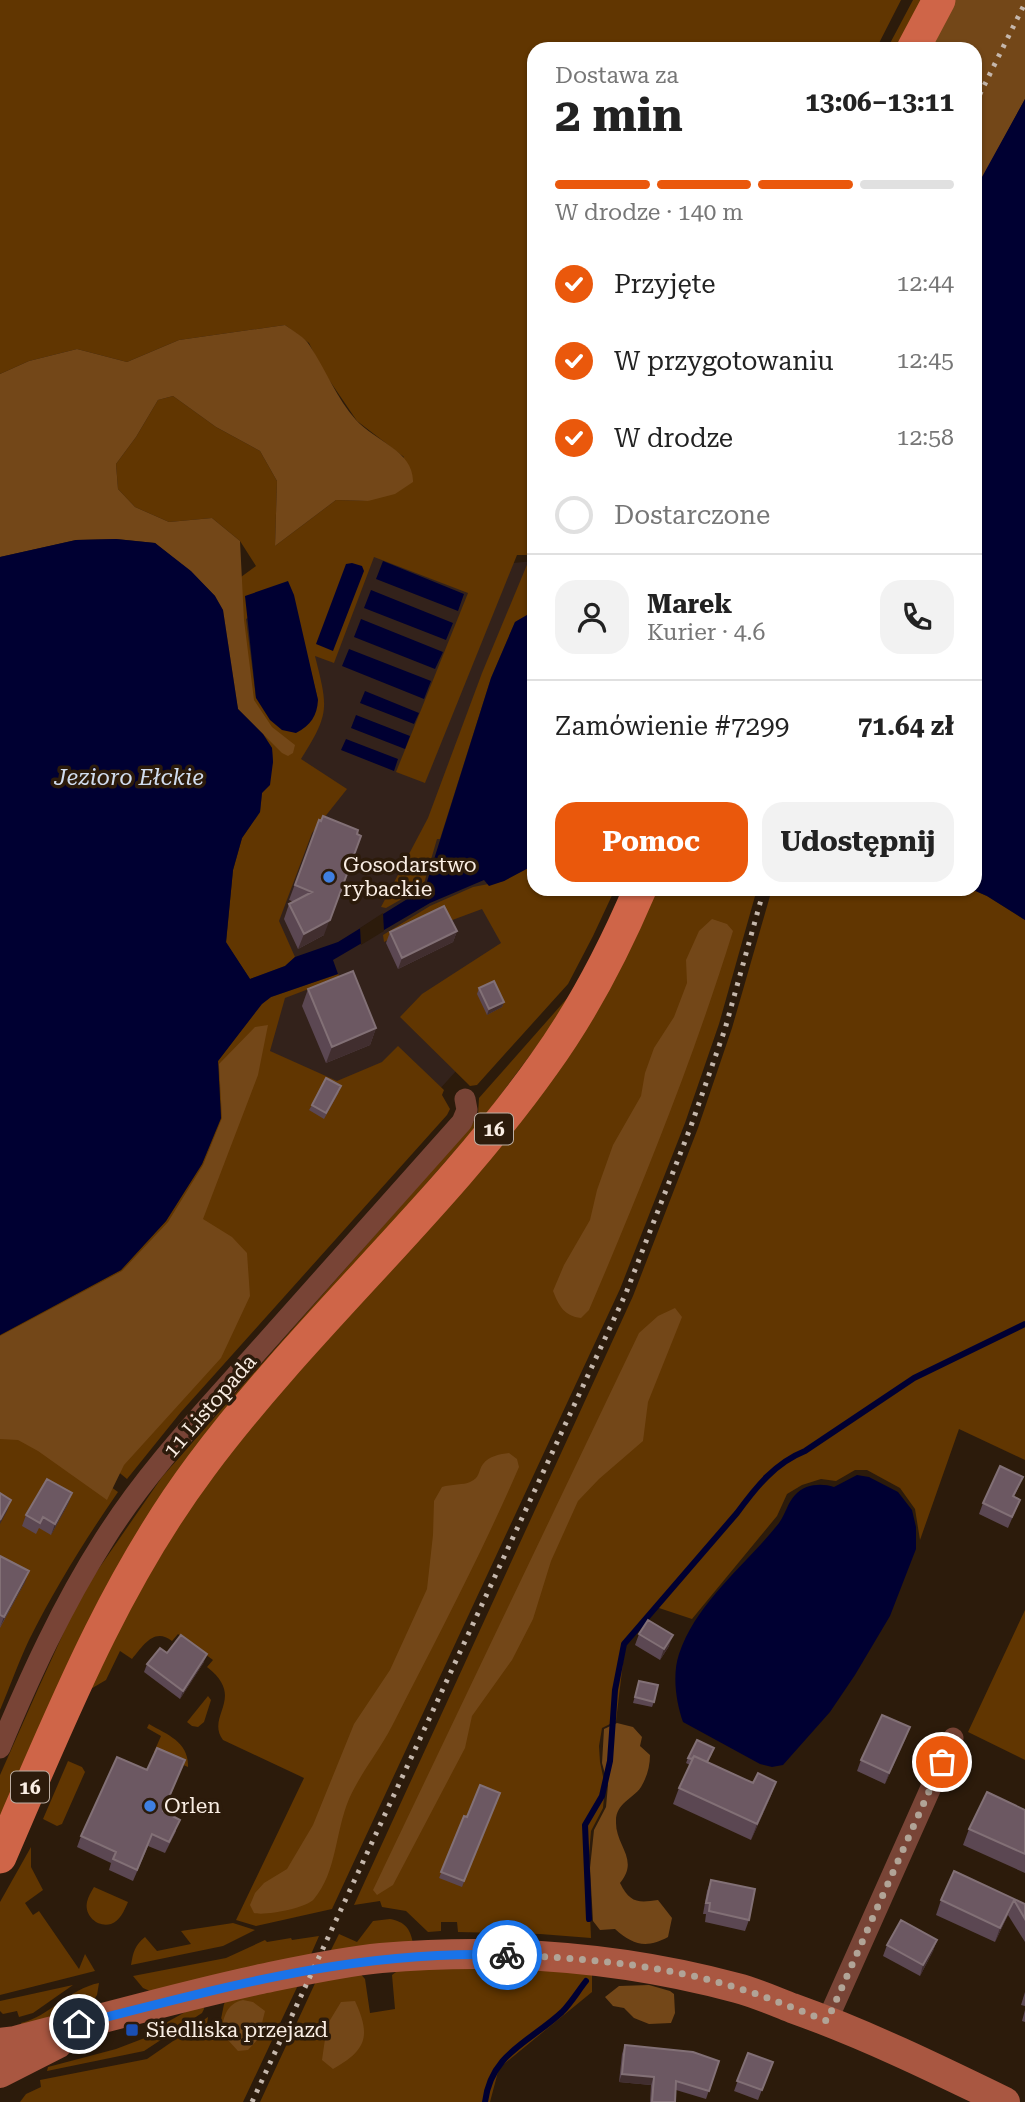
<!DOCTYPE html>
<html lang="pl">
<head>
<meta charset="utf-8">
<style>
  body { margin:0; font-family:"Roboto Serif",serif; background:#f2f2f2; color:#222; height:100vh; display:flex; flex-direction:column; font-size:26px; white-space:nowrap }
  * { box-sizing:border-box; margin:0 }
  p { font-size:23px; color:#767676 }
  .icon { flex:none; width:38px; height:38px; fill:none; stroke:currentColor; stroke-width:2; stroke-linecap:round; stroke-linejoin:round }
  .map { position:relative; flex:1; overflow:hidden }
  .sheet { position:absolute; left:527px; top:42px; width:455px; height:854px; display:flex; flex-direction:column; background:#fff; border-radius:21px; box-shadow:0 2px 5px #0004 }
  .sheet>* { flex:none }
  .pin { position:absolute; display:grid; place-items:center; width:60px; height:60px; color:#fff; margin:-30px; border:4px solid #fff; border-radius:50%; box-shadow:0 2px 7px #0007 }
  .courier { position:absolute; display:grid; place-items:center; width:70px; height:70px; margin:-35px; border:5px solid #1a73e8; border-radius:50%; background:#fff; color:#222; box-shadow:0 2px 9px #0007 }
  .summary em { font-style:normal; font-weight:700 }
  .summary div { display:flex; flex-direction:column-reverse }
  .summary { display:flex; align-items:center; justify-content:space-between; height:119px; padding:0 28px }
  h1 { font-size:46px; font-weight:700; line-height:52px }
  .bar { display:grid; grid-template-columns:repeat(4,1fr); gap:10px 7px; align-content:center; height:84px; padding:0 28px }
  .bar i { height:9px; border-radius:5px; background:#e0e0e0 }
  .bar .current { background:#ea580c }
  .bar p { grid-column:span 4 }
  .line { display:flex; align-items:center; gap:18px; padding:0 28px; border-top:2px solid #e0e0e0 }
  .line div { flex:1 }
  .round { display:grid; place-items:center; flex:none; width:74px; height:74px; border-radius:21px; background:#f2f2f2 }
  ol { padding:0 28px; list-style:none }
  li { display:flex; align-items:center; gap:21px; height:77px }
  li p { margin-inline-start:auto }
  li .icon { padding:7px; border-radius:50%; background:#ea580c; color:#fff; stroke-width:4 }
  li:last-child { color:#767676 }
  li i { width:38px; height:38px; border:4px solid #e0e0e0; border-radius:50% }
  .cta { display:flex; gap:14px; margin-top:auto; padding:14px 28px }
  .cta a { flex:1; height:80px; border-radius:21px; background:#ea580c; color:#fff; font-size:28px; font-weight:700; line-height:80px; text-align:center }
  .cta a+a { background:#f2f2f2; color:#222 }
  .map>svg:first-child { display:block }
  .commercial { fill:#33221b }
  .green { fill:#613601; fill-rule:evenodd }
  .forest { fill:#734718 }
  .water { fill:#000032 }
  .pier { fill:#2c1b0b }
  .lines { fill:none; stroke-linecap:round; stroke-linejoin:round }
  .stream { stroke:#000032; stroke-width:6 }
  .street { stroke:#784436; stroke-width:21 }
  .secondary { stroke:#a95741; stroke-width:30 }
  .primary { stroke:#cf6548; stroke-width:33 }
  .rail { stroke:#c5b7ac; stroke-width:5; stroke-dasharray:3.5 7; stroke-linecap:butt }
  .wall { fill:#5b4752 }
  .shaded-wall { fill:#412e2f }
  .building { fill:#6c5862; stroke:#827076; stroke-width:2 }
  .done { stroke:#b1a497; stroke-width:7; stroke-dasharray:0 12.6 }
  .route { stroke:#1a73e8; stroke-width:9 }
  .shop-dot { fill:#3f7fe0; stroke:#2c1b0b; stroke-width:2.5 }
  .transit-dot { fill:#1a4fb4; stroke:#2c1b0b; stroke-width:2.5 }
  .labels { text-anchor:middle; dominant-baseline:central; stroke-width:7; stroke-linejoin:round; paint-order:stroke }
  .shield { fill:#2c1b0b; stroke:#bcaea2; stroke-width:2 }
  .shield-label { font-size:19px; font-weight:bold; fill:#f9ede3 }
  .poi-label { font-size:21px; fill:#f9ede3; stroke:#2c1b0b; text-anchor:start }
  .street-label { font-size:21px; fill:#f9ede3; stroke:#2c1b0b }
  .water-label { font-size:23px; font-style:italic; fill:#d0dcee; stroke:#2c1b0b }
</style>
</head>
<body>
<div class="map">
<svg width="1025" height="2102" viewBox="0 0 1025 2102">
  <rect width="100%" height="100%" fill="#2c1b0b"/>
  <path class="commercial" d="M339,514L481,566L534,561V889L555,962L261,1286L249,701L238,590Z"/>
  <path class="green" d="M0,0H901L876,49H534V611L515,622L491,678L440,839H437L423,887L386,908L381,907L428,818L482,673L531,555H517L425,783L396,772L468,593L374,557L334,663L315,656C328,708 330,713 301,759L347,789L312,833L279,921L295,957L285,966L250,979L226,943L233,870L242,838L260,812L262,793L273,762L272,748L263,734L238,709L215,596L256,566L240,541L212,518L169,522L135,507L118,489L116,464L136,437L158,400L173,396L216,427L260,451L277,481L275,546L336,500L368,501L404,457L357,421L321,368L309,343L285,325L179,340L127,362L77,349L29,361L0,374ZM291,590L318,700L256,698L246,619Z
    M913,0H923L899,49H887Z
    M534,865V889H615L593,936L568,984L477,1085L470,1086L400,1017L422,994L501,943L482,909L447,922L441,914L384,942L383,935L430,906L473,887L504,881Z
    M654,889H757L719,1024L685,1123L620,1289L332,1909L256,1926L236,1920L304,1778L223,1740C205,1716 247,1698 207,1667L213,1660L178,1634L172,1641C154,1627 143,1646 132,1659L120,1651L106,1680L89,1690L120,1624L197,1495L276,1396Z
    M772,889H971L987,896L1025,920V1460L959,1429L920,1540L915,1509L900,1488L867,1470H855L836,1481L821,1479L802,1485L787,1494L777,1516L692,1619L656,1607L625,1646L616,1721L602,1728L599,1746L600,1762L605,1786L603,1808L591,1831L588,1868L591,1938L540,1934L458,1932L457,1922H441V1931L428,1932L406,1911L382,1907L380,1901L354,1905L633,1296L698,1128L732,1028Z
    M338,974L340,977L285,998L270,1051L337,1081L382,1062L398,1046L444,1090L442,1095L450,1109L447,1115L181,1412L127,1479L43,1410L0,1397V1335L121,1270L166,1221L202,1164L221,1118L218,1061L261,1004L271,997Z
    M570,995L520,1076L231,1408L0,1826V1775L38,1689L73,1612L95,1574L162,1477L471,1126L478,1115L479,1098Z
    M22,1423L118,1492C85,1540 55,1588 29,1640C18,1663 10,1687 0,1710V1431Z
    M1025,1610V1760L968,1732Z
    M208,1696L211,1700L204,1722L198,1727L192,1726L187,1722Z
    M149,1724C168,1735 189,1742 188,1767L154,1752L161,1736L147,1728Z
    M68,1761L82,1767L85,1772L62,1824L57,1826L43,1819Z
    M31,1847V1867L43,1890L25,1903L33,1915L39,1911L79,1969L85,1954L95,1971L0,1995V1902Z
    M94,1887L128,1902C124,1911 120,1921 111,1924C98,1928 84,1916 87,1902C88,1897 91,1892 94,1887Z
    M390,1919C405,1922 410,1928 413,1943L328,1956L339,1934L357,1942L373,1921Z
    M233,1923L255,1930L223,1946L131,1965C133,1952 135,1945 145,1937L157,1951L191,1944L181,1931Z
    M319,1936L309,1959L150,1991L143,1988L133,1976L226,1958L265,1940L267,1942L291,1938L292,1940Z
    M404,1966L592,1972V1992L499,2068L490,2102H260L317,1979L358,1971L365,1979L370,2013L395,2009L392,1975Z
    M99,1983L97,1995L87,2010L24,2032L21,2023C50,2016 69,1989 99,1983Z
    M299,1983L243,2102H20L26,2094L41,2087L40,2080L147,2059L208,2017L205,2037L218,2034L224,2004L229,1996Z
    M73,1985L33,2013L19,2017L17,2011L3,2014L0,2011V2001Z
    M203,2002L204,2009L202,2013L144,2051L47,2071L48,2067L116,2049L163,2031L162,2025Z"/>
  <path class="forest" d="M954,0H1025V99L978,186L975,197V49H929Z
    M285,325C293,331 305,337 310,346C326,370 337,399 356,420C375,441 414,451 413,482L395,494L368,501L336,500L275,546L277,481L260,451L216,427L173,396L158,400L136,437L116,464L118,489L135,507L169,522L212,518L240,541L244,620L254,700L272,727L295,745L293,753L288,756L282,753L238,709L223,610L215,596L191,572L155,543L116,539L76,540L0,557V374L29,361L77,349L127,362L179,340Z
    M712,919L727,924L733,931C693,1060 642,1186 589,1310L581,1318C564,1316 559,1306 553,1291L564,1265L590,1220L597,1190L613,1145L641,1096L645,1073L654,1048L674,1017L687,983L686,960L699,931Z
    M268,1025L258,1075L203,1219L232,1237L247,1253L250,1296L221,1358L124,1465L107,1500L38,1451L18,1440L0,1439V1336L122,1271L168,1222L203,1165L222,1118L219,1064L255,1027Z
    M675,1308L682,1317L648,1402L643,1441L599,1479L578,1501L551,1561L533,1619L512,1660L472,1716L465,1748L393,1885L377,1895L373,1890L639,1333L658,1316Z
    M509,1453L517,1459L519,1467C481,1555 436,1640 392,1726C379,1751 360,1774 349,1799C335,1832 337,1872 314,1899C307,1908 265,1916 254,1913L250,1905L255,1893L264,1883L287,1869L313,1825L354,1724L390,1670L427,1589L433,1535L434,1501L442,1487C451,1484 464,1485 470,1482C480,1478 478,1471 483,1464C489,1456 500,1454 509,1453Z
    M617,1723L633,1727L642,1737L640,1746L650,1755C650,1766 647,1777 641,1787C633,1799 616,1803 616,1821C615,1846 640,1859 620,1883C630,1903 638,1903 658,1900L672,1918L668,1937C646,1949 633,1945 615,1929L600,1930L593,1921L590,1868L594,1830L606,1807L608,1785L602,1763L604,1729Z
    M649,1985L670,1991L674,1994L675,2013L671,2023L649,2024L634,2018L624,2008L613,2006L605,1997L619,1986Z
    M243,2000L253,2002L265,2011L258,2039L248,2050L238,2051L227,2039L229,2030L221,2032C224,2016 226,2004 243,2000Z
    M355,2001C371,2036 367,2050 333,2069L322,2060L327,2025L341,2002Z"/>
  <path class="water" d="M1025,99V920L987,896L971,889H975V197L977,186Z
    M116,539L155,543L191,571L215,596L223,610L238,709L263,734L272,748L273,762L270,785L262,793L260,812L242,838L233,870L226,942L250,979L285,966L295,957L338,942L425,888L491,678L515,622L534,611V865L504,881L489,886L484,880L430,903L333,960L338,974L271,997L262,1004L218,1061L221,1118L202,1164L166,1221L121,1270L0,1335V557L76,540Z
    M383,561L464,594L458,611L376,579Z
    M352,563L362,566L364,571L333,651L316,644L346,564Z
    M288,581L294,595L318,700C317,716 311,725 296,733L282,730L270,720L256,698L245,596Z
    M371,590L453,623L446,640L364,608Z
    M361,619L443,652L435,669L354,637Z
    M349,649L431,681L424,699L342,666Z
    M365,691L419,713L414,724L360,703Z
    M356,715L410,736L405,749L351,728Z
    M346,739L398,759L394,771L341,750Z
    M857,1475L869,1477L898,1492L912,1510L916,1527V1549L890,1616L855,1675L830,1712L783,1765L772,1767L760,1764L683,1722C676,1702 672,1675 679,1654C697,1601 746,1565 779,1523C785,1515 788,1502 795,1495C805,1484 821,1483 834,1487Z"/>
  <path class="pier" d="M383,913L384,931L361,945L360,928Z"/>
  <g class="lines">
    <path class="stream" d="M589,1919L585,1825L602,1796L610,1761L615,1690L624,1644L737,1513C756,1487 775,1463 805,1451L914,1378L1025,1324
      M485,2102C491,2053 530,2042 562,2012C571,2003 578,1991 586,1981"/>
    <path class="street" d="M0,1748C30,1676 62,1606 104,1540C147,1471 204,1412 258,1351C326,1275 394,1198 462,1122L467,1110L465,1099
      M827,2021L953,1738"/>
    <path class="secondary" d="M0,2043L15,2041C97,2020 178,1997 261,1979C300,1971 340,1962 381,1958C500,1948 622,1957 737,1988C756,1993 774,2001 792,2008C865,2034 935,2068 1005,2102
      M0,2073L57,2044"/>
    <path class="primary" d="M913,49L939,0
      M0,1857C58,1723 112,1585 201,1466C306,1325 442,1208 544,1064C583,1010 614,950 640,889"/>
    <path class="rail" d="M975,104L1025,3
      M252,2102L626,1293L691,1126L725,1029L764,889"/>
  </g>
  <path class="wall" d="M319,820L324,935L298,949L284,919L289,904L294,902L289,900Z
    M457,931L453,942L398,969L386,943L390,932Z
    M479,988L504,1002L502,1007L487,1015L477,994Z
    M308,989L376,1028L370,1045L326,1063L302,1006Z
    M339,1092L324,1119L309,1110L312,1105Z
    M1023,1477L1014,1497L1020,1500L1008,1528L979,1514L983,1503Z
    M72,1493L68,1504L51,1535L39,1528L36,1534L22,1526L26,1515Z
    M0,1556L25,1582L0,1628Z
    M639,1634L669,1646L660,1660L635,1645Z
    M167,1653L204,1662L180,1699L144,1672L147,1664Z
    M639,1681L654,1702L652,1707L633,1703Z
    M910,1727L885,1784L857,1771L861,1760Z
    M712,1754L708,1762L753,1783L776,1782L770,1798L751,1840L673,1804L679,1788L690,1765L686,1763L688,1758Z
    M185,1760L163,1812L176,1831L165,1853L148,1846L133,1881L109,1870L111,1863L77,1847L81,1836L147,1770Z
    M500,1793L462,1887L439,1878L464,1816L467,1817Z
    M1025,1810V1873L963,1845L969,1829Z
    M954,1871L1025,1904V1942L1008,1915L995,1942L936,1915L941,1900Z
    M711,1880L749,1920L745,1931L705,1922L706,1914H703L707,1891Z
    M937,1940L933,1951L920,1976L883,1956L887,1945Z
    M1025,1992V2006L1021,2005Z
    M1025,2010V2022L1022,2021Z
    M625,2045L719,2061L706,2099L676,2090L675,2102H650L651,2085L619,2082L622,2054Z
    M748,2053L773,2062L758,2100L734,2091Z"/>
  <path class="shaded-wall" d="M361,836L324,935L298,949L304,934Z
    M457,931L453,942L398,969L402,958Z
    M504,1002L502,1007L487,1015L489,1009Z
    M376,1028L370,1045L326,1063L332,1047Z
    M72,1493L68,1504L51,1535L55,1524Z
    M11,1500L7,1511L0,1524V1520Z
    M29,1571L25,1582L0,1627L4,1617Z
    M673,1635L669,1646L660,1660L664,1649Z
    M207,1654L204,1662L180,1699L183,1691Z
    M910,1727L906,1738L885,1784L889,1773Z
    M776,1782L770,1798L751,1840L757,1824Z
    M1014,1900L1008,1915L995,1942L1000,1928Z
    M937,1940L933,1951L920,1976L923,1965Z
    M622,2074L654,2077L651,2085L619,2082Z"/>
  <path class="building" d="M323,816L358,830L357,834L361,836L330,920L304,934L289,904L312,892L295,885L319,820L321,821Z
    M444,906L457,931L402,958L390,932Z
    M353,971L376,1028L332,1047L308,989Z
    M494,981L504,1002L489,1009L479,988Z
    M326,1078L341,1086L326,1113L312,1105Z
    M1000,1466L1023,1477L1013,1496L1020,1500L1012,1517L983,1503Z
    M47,1479L72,1493L55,1524L43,1517L40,1523L26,1515Z
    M0,1493L11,1500L0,1520Z
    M0,1556L29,1571L4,1617L0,1615Z
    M648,1620L673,1635L664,1649L639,1634Z
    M181,1635L207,1654L183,1691L147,1664L160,1648L167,1653Z
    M639,1681L658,1685L654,1702L635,1697Z
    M882,1715L910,1727L889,1773L861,1760Z
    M697,1740L714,1748L707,1762L694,1756L692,1759L688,1758Z
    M157,1748L185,1760L163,1811L180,1820L169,1842L152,1834L137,1870L113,1859L116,1852L81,1836L117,1757L147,1770Z
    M694,1756L753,1783L758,1773L776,1782L757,1824L679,1788Z
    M480,1785L500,1793L464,1881L441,1872L464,1816L467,1817Z
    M987,1792L1025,1810V1854L969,1829Z
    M954,1871L1025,1904V1919L1014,1900L1000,1928L941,1900Z
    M711,1880L755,1889L749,1920L709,1911L710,1903H706Z
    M901,1920L937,1940L923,1965L887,1945Z
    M625,2045L693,2052L719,2061L709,2091L676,2081L675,2102H652L654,2077L622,2074Z
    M748,2053L773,2062L762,2090L737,2081Z"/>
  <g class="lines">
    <path class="done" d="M507,1955C585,1958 666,1965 741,1989C770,1998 798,2010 827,2021L942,1762"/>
    <path class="route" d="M79,2024C222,1988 357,1949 507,1955"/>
  </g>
  <g class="shop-dot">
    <circle cx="329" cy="877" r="7"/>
    <circle cx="150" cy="1806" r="7"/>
  </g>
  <rect class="transit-dot" x="125" y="2023" width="14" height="14" rx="3.5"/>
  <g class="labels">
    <g class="shield">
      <rect x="475" y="1113.5" width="38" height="31" rx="5"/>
      <rect x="11" y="1771.5" width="38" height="31" rx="5"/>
    </g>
    <g class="shield-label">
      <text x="494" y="1129">16</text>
      <text x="30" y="1787">16</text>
    </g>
    <g class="poi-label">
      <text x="343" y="865">Gosodarstwo<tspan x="343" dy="24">rybackie</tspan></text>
      <text x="164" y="1806">Orlen</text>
      <text x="146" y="2030">Siedliska przejazd</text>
    </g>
    <g class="street-label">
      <text transform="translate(210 1406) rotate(-49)">11 Listopada</text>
    </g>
    <g class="water-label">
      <text x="129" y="777">Jezioro Ełckie</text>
    </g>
  </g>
</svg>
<div class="pin" style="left:942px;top:1762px;background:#ea580c"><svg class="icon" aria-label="bag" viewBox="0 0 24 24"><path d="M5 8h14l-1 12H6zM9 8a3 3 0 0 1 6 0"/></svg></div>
<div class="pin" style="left:79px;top:2024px;background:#1f2937"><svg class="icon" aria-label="home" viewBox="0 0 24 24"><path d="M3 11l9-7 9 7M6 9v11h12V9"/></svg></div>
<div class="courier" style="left:507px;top:1955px"><svg class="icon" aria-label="bike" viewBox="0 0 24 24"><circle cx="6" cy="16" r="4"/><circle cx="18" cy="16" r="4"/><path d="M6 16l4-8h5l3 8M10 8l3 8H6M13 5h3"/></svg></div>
<section class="sheet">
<div class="summary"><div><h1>2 min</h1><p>Dostawa za</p></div><em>13:06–13:11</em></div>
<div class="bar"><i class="current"></i><i class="current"></i><i class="current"></i><i></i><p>W drodze · 140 m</p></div>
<ol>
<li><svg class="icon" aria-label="check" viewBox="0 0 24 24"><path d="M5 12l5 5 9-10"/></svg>Przyjęte<p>12:44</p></li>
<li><svg class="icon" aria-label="check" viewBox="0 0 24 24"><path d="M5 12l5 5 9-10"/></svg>W przygotowaniu<p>12:45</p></li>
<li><svg class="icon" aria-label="check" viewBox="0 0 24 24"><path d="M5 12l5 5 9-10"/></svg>W drodze<p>12:58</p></li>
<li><i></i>Dostarczone</li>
</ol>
<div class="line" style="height:126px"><a class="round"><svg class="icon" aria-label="person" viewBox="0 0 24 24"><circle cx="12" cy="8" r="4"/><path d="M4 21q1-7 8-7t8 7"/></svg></a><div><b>Marek</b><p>Kurier · 4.6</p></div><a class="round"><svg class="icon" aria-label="phone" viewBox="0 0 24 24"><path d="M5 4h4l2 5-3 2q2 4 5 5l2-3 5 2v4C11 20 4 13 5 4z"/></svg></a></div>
<div class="line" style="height:91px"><div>Zamówienie #7299</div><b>71.64 zł</b></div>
<div class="cta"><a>Pomoc</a><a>Udostępnij</a></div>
</section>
</div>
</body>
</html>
